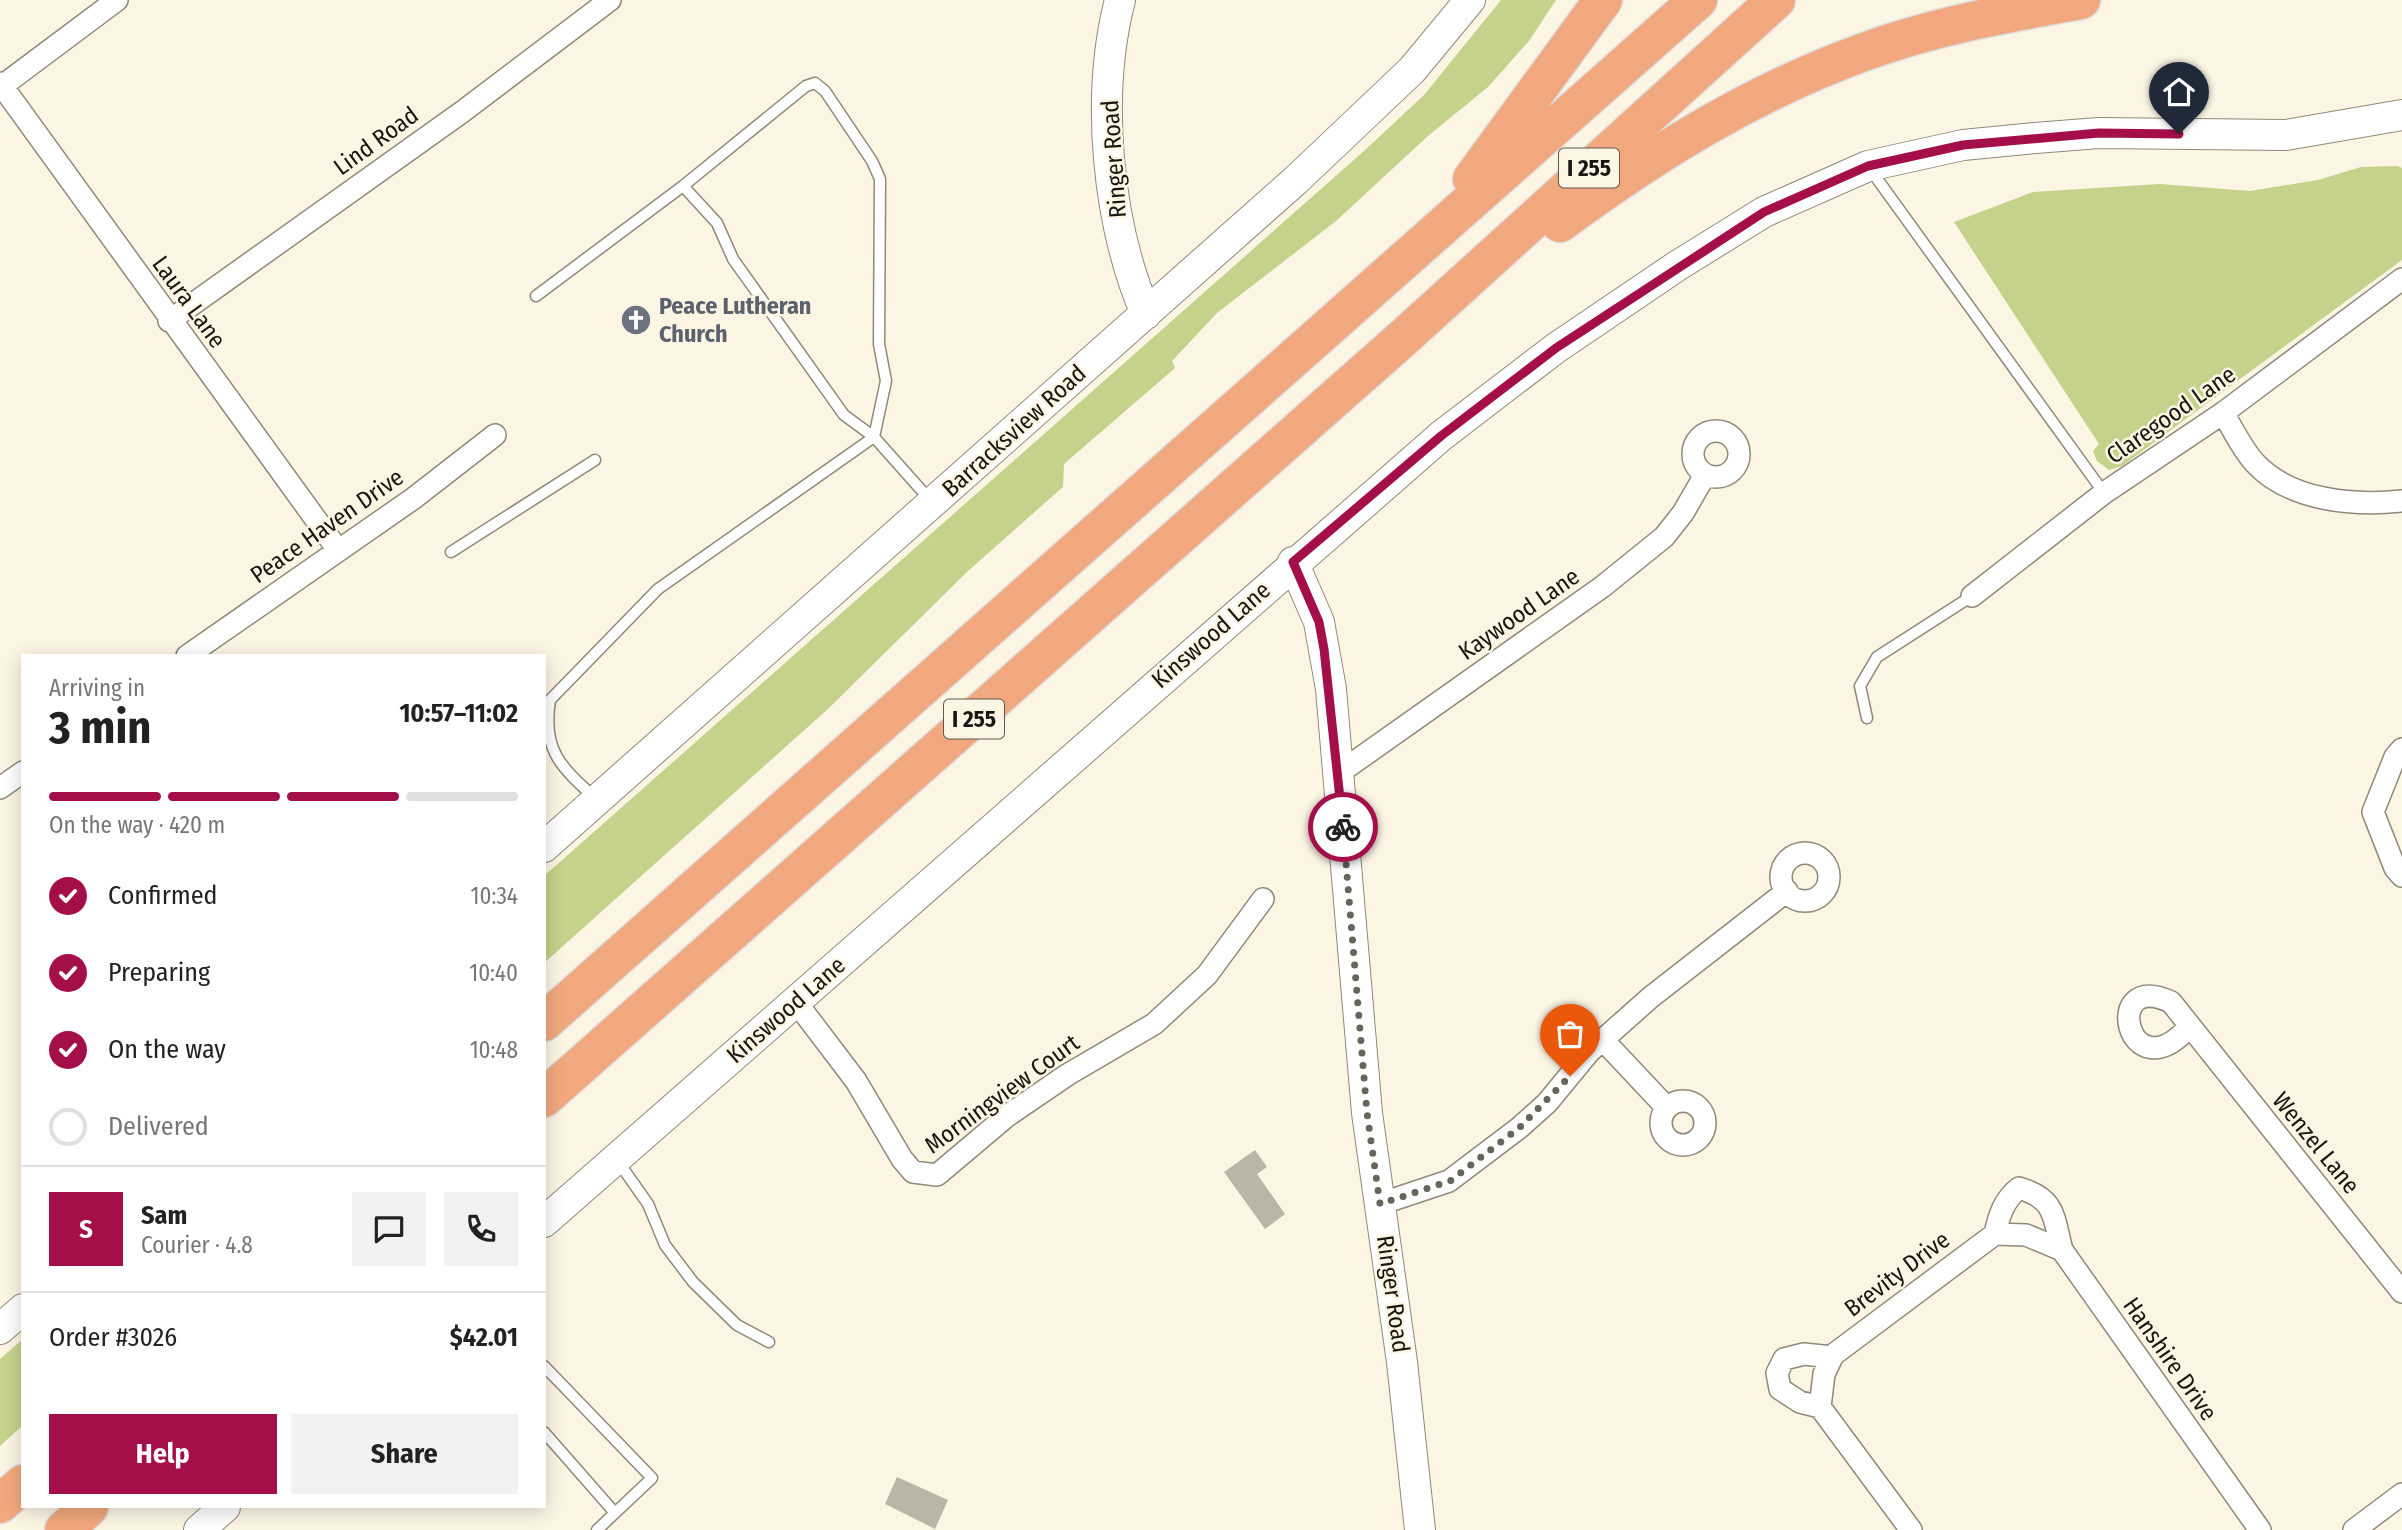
<!DOCTYPE html>
<html lang="en">
<head>
<meta charset="utf-8">
<style>
  body { margin:0; font-family:"Fira Sans Condensed",sans-serif; background:#f2f2f2; color:#222; height:100vh; display:flex; flex-direction:column; font-size:26px; white-space:nowrap }
  * { box-sizing:border-box; margin:0 }
  p { font-size:23px; color:#767676 }
  .icon { flex:none; width:38px; height:38px; fill:none; stroke:currentColor; stroke-width:2; stroke-linecap:round; stroke-linejoin:round }
  .map { position:relative; flex:1; overflow:hidden }
  .side { position:absolute; left:21px; top:654px; width:525px; height:854px; display:flex; flex-direction:column; background:#fff; border-radius:0px; box-shadow:0 4px 18px #0003 }
  .side>* { flex:none }
  .pin { position:absolute; display:grid; place-items:center; width:60px; height:60px; color:#fff; margin:-72px -30px; border-radius:50% 50% 50% 0; rotate:-45deg; box-shadow:0 0 7px #0007 }
  .pin .icon { rotate:45deg }
  .courier { position:absolute; display:grid; place-items:center; width:70px; height:70px; margin:-35px; border:5px solid #a50f49; border-radius:50%; background:#fff; color:#222; box-shadow:0 2px 9px #0007 }
  .overview em { font-style:normal; font-weight:700 }
  .overview div { display:flex; flex-direction:column-reverse }
  .overview { display:flex; align-items:center; justify-content:space-between; height:119px; padding:0 28px }
  h1 { font-size:46px; font-weight:700; line-height:52px }
  .bar { display:grid; grid-template-columns:repeat(4,1fr); gap:10px 7px; align-content:center; height:84px; padding:0 28px }
  .bar i { height:9px; border-radius:5px; background:#e0e0e0 }
  .bar .current { background:#a50f49 }
  .bar p { grid-column:span 4 }
  .line { display:flex; align-items:center; gap:18px; padding:0 28px; border-top:2px solid #e0e0e0 }
  .line div { flex:1 }
  .round { display:grid; place-items:center; flex:none; width:74px; height:74px; border-radius:0px; background:#f2f2f2 }
  ol { padding:0 28px; list-style:none }
  li { display:flex; align-items:center; gap:21px; height:77px }
  li p { margin-inline-start:auto }
  li .icon { padding:7px; border-radius:50%; background:#a50f49; color:#fff; stroke-width:4 }
  li:last-child { color:#767676 }
  li i { width:38px; height:38px; border:4px solid #e0e0e0; border-radius:50% }
  .primary-button { display:flex; gap:14px; margin-top:auto; padding:14px 28px }
  .primary-button a { flex:1; height:80px; border-radius:0px; background:#a50f49; color:#fff; font-size:28px; font-weight:700; line-height:80px; text-align:center }
  .primary-button a+a { background:#f2f2f2; color:#222 }
  .map>svg:first-child { display:block }
  .green { fill:#c5d28b }
  .building { fill:#bcb4a5 }
  .lines { fill:none; stroke-linecap:round; stroke-linejoin:round }
  .lane-casing { stroke:#90897a; stroke-width:13 }
  .street-casing { stroke:#90897a; stroke-width:24 }
  .secondary-casing { stroke:#90897a; stroke-width:32 }
  .highway-casing { stroke:#dfdede; stroke-width:41 }
  .lane { stroke:#fff; stroke-width:10 }
  .street { stroke:#fff; stroke-width:21 }
  .secondary { stroke:#fff; stroke-width:30 }
  .highway { stroke:#f2a87e; stroke-width:38 }
  .done { stroke:#69645b; stroke-width:7; stroke-dasharray:0 12.6 }
  .route { stroke:#a50f49; stroke-width:9 }
  .labels { text-anchor:middle; dominant-baseline:central; stroke-width:5; stroke-linejoin:round; paint-order:stroke }
  .shield { fill:#fdf5e4; stroke:#5d5950; stroke-width:2 }
  .shield-label { font-size:23px; font-weight:bold; fill:#191611 }
  .street-label { font-size:24px; fill:#191611; stroke:#fdf5e4 }
  .worship-label { font-size:24px; font-weight:bold; fill:#5b616d; stroke:#fdf5e4; text-anchor:start }
</style>
</head>
<body>
<div class="map">
<svg width="2402" height="1530" viewBox="0 0 2402 1530">
  <rect width="100%" height="100%" fill="#fdf5e4"/>
  <path class="green" d="M1501,0H1556L1529,41L1488,87L1428,136L1336,221L1217,313L1172,361L1175,368L1064,464L1063,487L968,571L828,709L544,963V876L1364,151L1424,95Z
    M2397,166L2402,168V260L2122,466L2109,470L2097,461L2093,451L2099,444L1954,222L2033,192L2160,184L2250,191L2318,180L2361,167Z
    M23,1339V1425L0,1446V1359Z"/>
  <path class="building" d="M1255,1150L1267,1167L1257,1174L1285,1214L1265,1229L1224,1172Z
    M897,1477L948,1500L935,1529L885,1504Z"/>
  <g class="lines">
    <g class="lane-casing">
      <path id="lane" d="M1870,169L2104,493
        M683,186L717,223L733,259L844,415L874,437L931,501
        M536,296L683,186L806,86L815,83L825,91L872,161L880,179L879,344L886,381L874,437L658,589L550,700C542,750 560,766 595,798
        M451,552L595,460
        M1867,718L1860,686L1877,657L1972,596
        M617,1160L648,1204L665,1245L693,1282L737,1325L769,1342
        M544,1366L652,1478L597,1530
        M544,1432L615,1513"/>
    </g>
    <g class="street-casing">
      <path id="street" d="M0,83L338,550
        M2,86L117,0
        M169,321L462,112L610,0
        M2223,413C2233,429 2242,449 2255,463C2290,501 2354,506 2402,501
        M1693 454a23 23 0 1 1 46 0a23 23 0 1 1-46 0Z
        M1972,596L2104,493L2223,413L2402,279
        M187,656L414,498L495,435
        M2402,749L2395,757L2373,812L2395,868L2402,876
        M1339,773L1602,587L1664,537L1683,513L1705,475
        M0,788L23,772
        M1781 877a24 24 0 1 1 48 0a24 24 0 1 1-48 0Z
        M796,1002L856,1081L902,1159L913,1172L937,1175L1007,1116L1067,1075L1154,1024L1207,975L1263,899
        M2189,1027C2127,1096 2100,968 2171,1002L2402,1292
        M1604,1041L1667,1108
        M1661 1123a22 22 0 1 1 44 0a22 22 0 1 1-44 0Z
        M1380,1204L1449,1181L1519,1128L1547,1103L1589,1052L1651,997L1787,891
        M1995,1234C1999,1215 2004,1200 2019,1188C2056,1199 2053,1216 2062,1250
        M1820,1407L1800,1402L1780,1389L1777,1373L1784,1359L1804,1354L1832,1357
        M1911,1530L1820,1407L1824,1374L1833,1355L1995,1234L2026,1235L2062,1250L2260,1530
        M2354,1530L2402,1494"/>
    </g>
    <g class="secondary-casing">
      <path id="secondary" d="M1120,0C1095,97 1107,222 1146,314
        M1293,562L1319,622L1331,689L1367,1113L1402,1362L1420,1530
        M544,847L1296,180L1412,70L1470,0
        M544,1222L1441,436L1556,348L1677,266L1764,212L1868,166L1963,145L2035,138L2099,133L2286,135L2402,115
        M0,1329L23,1309
        M199,1530L225,1507"/>
    </g>
    <g class="highway-casing">
      <path id="highway" d="M1472,179L1603,0
        M1560,223C1655,153 1753,92 1864,52C1934,26 2008,13 2081,0
        M544,1022L1698,0
        M544,1098L1403,338L1776,0
        M0,1504L23,1484
        M64,1530L89,1507"/>
    </g>
    <use href="#lane" class="lane"/>
    <use href="#street" class="street"/>
    <use href="#secondary" class="secondary"/>
    <use href="#highway" class="highway"/>
  </g>
  <g class="lines">
    <path class="done" d="M1343,827L1367,1113L1380,1204L1450,1181L1519,1128L1570,1076"/>
    <path class="route" d="M1343,827L1324,649L1319,622L1293,562L1441,436L1556,348L1764,212L1868,166L1963,145L2099,133L2179,134"/>
  </g>
  <defs>
    <g id="church-disc" transform="scale(1.575)"><circle r="9.5" fill="#6b7280" stroke="#fdf5e4"/><path d="M-1.2-6h2.4v3.5h3.3v2.4h-3.3V6h-2.4V-.1h-3.3v-2.4h3.3Z" fill="#fff"/></g>
  </defs>
  <g fill-rule="evenodd">
    <use href="#church-disc" x="636" y="320"/>
  </g>
  <g class="labels">
    <g class="shield">
      <rect x="1559" y="148.5" width="60" height="39" rx="5"/>
      <rect x="944" y="699.5" width="60" height="39" rx="5"/>
    </g>
    <g class="shield-label">
      <text x="1589" y="168">I 255</text>
      <text x="974" y="719">I 255</text>
    </g>
    <g class="street-label">
      <text transform="translate(376 141) rotate(-36)">Lind Road</text>
      <text transform="translate(1114 159) rotate(-94)">Ringer Road</text>
      <text transform="translate(189 302) rotate(54)">Laura Lane</text>
      <text transform="translate(2171 415) rotate(-35)">Claregood Lane</text>
      <text transform="translate(1014 431) rotate(-42)">Barracksview Road</text>
      <text transform="translate(327 526) rotate(-35)">Peace Haven Drive</text>
      <text transform="translate(1519 614) rotate(-35)">Kaywood Lane</text>
      <text transform="translate(1211 635) rotate(-41)">Kinswood Lane</text>
      <text transform="translate(786 1010) rotate(-41)">Kinswood Lane</text>
      <text transform="translate(1002 1094) rotate(-36)">Morningview Court</text>
      <text transform="translate(2316 1143) rotate(51)">Wenzel Lane</text>
      <text transform="translate(1897 1274) rotate(-37)">Brevity Drive</text>
      <text transform="translate(1393 1294) rotate(82)">Ringer Road</text>
      <text transform="translate(2170 1359) rotate(55)">Hanshire Drive</text>
    </g>
    <g class="worship-label">
      <text x="659" y="306">Peace Lutheran<tspan x="659" dy="28">Church</tspan></text>
    </g>
  </g>
</svg>
<div class="pin" style="left:1570px;top:1076px;background:#ea580c"><svg class="icon" aria-label="bag" viewBox="0 0 24 24"><path d="M5 8h14l-1 12H6zM9 8a3 3 0 0 1 6 0"/></svg></div>
<div class="pin" style="left:2179px;top:134px;background:#1f2937"><svg class="icon" aria-label="home" viewBox="0 0 24 24"><path d="M3 11l9-7 9 7M6 9v11h12V9"/></svg></div>
<div class="courier" style="left:1343px;top:827px"><svg class="icon" aria-label="bike" viewBox="0 0 24 24"><circle cx="6" cy="16" r="4"/><circle cx="18" cy="16" r="4"/><path d="M6 16l4-8h5l3 8M10 8l3 8H6M13 5h3"/></svg></div>
<section class="side">
<div class="overview"><div><h1>3 min</h1><p>Arriving in</p></div><em>10:57–11:02</em></div>
<div class="bar"><i class="current"></i><i class="current"></i><i class="current"></i><i></i><p>On the way · 420 m</p></div>
<ol>
<li><svg class="icon" aria-label="check" viewBox="0 0 24 24"><path d="M5 12l5 5 9-10"/></svg>Confirmed<p>10:34</p></li>
<li><svg class="icon" aria-label="check" viewBox="0 0 24 24"><path d="M5 12l5 5 9-10"/></svg>Preparing<p>10:40</p></li>
<li><svg class="icon" aria-label="check" viewBox="0 0 24 24"><path d="M5 12l5 5 9-10"/></svg>On the way<p>10:48</p></li>
<li><i></i>Delivered</li>
</ol>
<div class="line" style="height:126px"><b class="round" style="background:#a50f49;color:#fff">S</b><div><b>Sam</b><p>Courier · 4.8</p></div><a class="round"><svg class="icon" aria-label="chat" viewBox="0 0 24 24"><path d="M4 5h16v11H9l-5 4z"/></svg></a><a class="round"><svg class="icon" aria-label="phone" viewBox="0 0 24 24"><path d="M5 4h4l2 5-3 2q2 4 5 5l2-3 5 2v4C11 20 4 13 5 4z"/></svg></a></div>
<div class="line" style="height:91px"><div>Order #3026</div><b>$42.01</b></div>
<div class="primary-button"><a>Help</a><a>Share</a></div>
</section>
</div>
</body>
</html>
